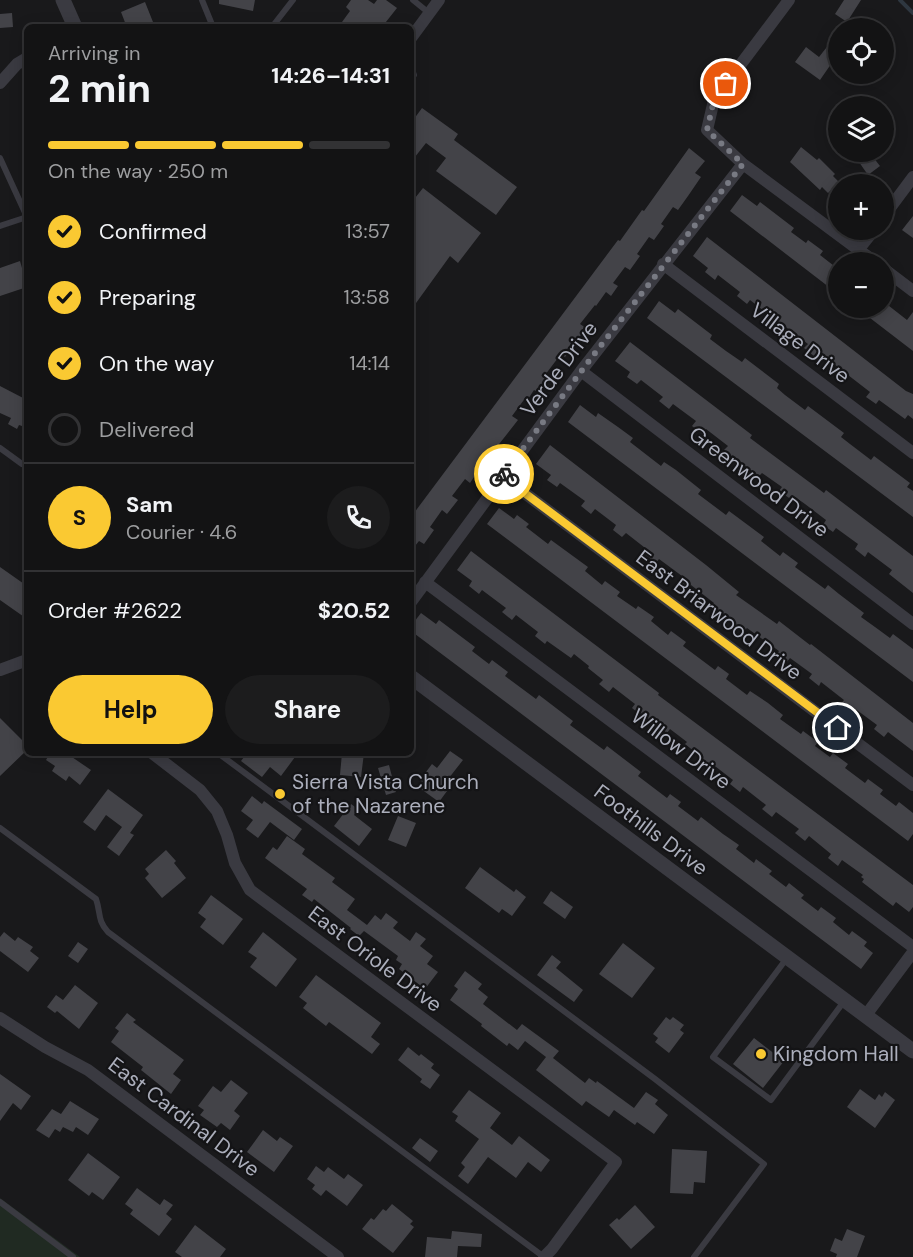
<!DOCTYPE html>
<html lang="en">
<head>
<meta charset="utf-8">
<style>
  body { margin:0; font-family:"DM Sans",sans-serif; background:#1c1c1d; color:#f1f3f6; height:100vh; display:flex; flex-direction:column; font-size:22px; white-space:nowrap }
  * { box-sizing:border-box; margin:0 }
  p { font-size:20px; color:#9d9ea0 }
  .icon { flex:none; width:33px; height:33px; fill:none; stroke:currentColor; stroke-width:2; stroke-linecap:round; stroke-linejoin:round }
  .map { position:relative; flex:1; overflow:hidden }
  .panel { position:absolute; left:24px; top:24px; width:390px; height:732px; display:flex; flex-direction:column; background:#131314; border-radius:9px; box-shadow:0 3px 15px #0003,0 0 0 2px #323234 }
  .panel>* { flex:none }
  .controls { position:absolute; left:828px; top:18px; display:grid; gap:12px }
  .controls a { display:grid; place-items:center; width:66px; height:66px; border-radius:50%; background:#131314; box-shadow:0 3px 15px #0003,0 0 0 2px #323234; font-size:30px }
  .pin { position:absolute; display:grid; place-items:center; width:51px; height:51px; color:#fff; margin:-26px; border:3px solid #fff; border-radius:50%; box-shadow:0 2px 6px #0007 }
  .courier { position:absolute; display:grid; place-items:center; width:60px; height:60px; margin:-30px; border:4px solid #fac932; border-radius:50%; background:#fff; color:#222; box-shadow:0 2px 8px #0007 }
  .overview em { font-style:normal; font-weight:700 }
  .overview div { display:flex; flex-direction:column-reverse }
  .overview { display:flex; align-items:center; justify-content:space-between; height:102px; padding:0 24px }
  h1 { font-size:39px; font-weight:700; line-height:45px }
  .bar { display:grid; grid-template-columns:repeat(4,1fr); gap:9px 6px; align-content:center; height:72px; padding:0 24px }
  .bar i { height:8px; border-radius:4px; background:#323234 }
  .bar .selected { background:#fac932 }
  .bar p { grid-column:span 4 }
  .line { display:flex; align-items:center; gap:15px; padding:0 24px; border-top:2px solid #323234 }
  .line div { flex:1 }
  .round { display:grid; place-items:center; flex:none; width:63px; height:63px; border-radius:32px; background:#1c1c1d }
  ol { padding:0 24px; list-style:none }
  li { display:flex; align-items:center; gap:18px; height:66px }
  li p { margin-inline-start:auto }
  li .icon { padding:6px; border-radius:50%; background:#fac932; color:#111; stroke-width:4 }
  li:last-child { color:#9d9ea0 }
  li i { width:33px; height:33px; border:3px solid #323234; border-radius:50% }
  .button { display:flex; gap:12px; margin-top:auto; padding:12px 24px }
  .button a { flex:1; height:69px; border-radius:36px; background:#fac932; color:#111; font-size:24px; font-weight:700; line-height:69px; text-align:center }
  .button a+a { background:#1c1c1d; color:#f1f3f6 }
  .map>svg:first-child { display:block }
  .green { fill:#202a22 }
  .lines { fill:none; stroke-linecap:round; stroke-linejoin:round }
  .stream { stroke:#2e3740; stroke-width:4 }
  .building { fill:#434348 }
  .service { stroke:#3a3a41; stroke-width:6 }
  .minor { stroke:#3a3a41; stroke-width:12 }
  .tertiary { stroke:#3a3a41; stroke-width:15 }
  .done { stroke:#787a83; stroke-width:6; stroke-dasharray:0 10.8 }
  .route { stroke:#fac932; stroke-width:8 }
  .poi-dot { fill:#fac932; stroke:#141416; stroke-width:2 }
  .labels { text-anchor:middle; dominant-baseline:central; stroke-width:4.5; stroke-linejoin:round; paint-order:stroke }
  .street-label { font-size:21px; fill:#abaebb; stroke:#141416 }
  .poi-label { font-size:21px; fill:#abaebb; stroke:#141416; text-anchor:start }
</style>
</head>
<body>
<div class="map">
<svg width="913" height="1257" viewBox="0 0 913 1257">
  <rect width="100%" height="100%" fill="#19191b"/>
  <path class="green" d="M0,1198L80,1257H0Z"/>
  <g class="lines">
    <path class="stream" d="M900,0L913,13"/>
  </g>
  <path class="building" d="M219,0H255L253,11L219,4Z
    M351,0H368L374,4L377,0H386L397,8L382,27H349L342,22L350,11L346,7Z
    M844,0H861L847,22L835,14Z
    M145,2L155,27H133L131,23L126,25L121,12Z
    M12,13L13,27L0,28V14Z
    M830,43L838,49V54L820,80L795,62L806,47L819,57Z
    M422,108L458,134L454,140L517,187L496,215L436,171L446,158L426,143L411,162V123Z
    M801,147L817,160L819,158L835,174L833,176L839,182L828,193L822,187L820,190L790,162Z
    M689,148L705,161L695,173L701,177L688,196L678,210L673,207L661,224L664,226L654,240L649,237L637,254L640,256L630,270L625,267L613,283L618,286L611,296L606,292L596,306L595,305L580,324L586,328L565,357L561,354L545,375L550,379L539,393L534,390L528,399L526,397L512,416L518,420L492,453L487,450L476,465L480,468L470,483L465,479L452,496L458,500L447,514L442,510L430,527L434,530L424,544L419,541L411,551V517L618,240L620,241L642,210L644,211Z
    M852,152H869L880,166L868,175Z
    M423,188L481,233L458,263L450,256L411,310V203Z
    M742,195L757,206L760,202L794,228L791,232L806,243L808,240L823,251L820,255L838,269V294L730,211Z
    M913,216V238L902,230Z
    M707,237L906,391L913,394V419L908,415L905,419L879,400L876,404L866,397L870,392L848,375L845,379L835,371L838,367L818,351L814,356L804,348L808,344L783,325L779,330L769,322L773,318L750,300L747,304L737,296L740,292L718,275L715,280L705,272L708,268L693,256Z
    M20,261L22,268L27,267V287L0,296V268Z
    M659,301L675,313L678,309L712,335L710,339L726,351L742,362L745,358L779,384L777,388L785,395L805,410L808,406L844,433L841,437L850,444L871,460L874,456L910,483L907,487L913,491V517L647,318Z
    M884,302L907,320L913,312V351L857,308H884Z
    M630,342L752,435L750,438L824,493L826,490L913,556V593L889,574L892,570L868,552L865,557L855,549L858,544L836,528L833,532L823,525L826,520L805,504L795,497L792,500L779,491L782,487L762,473L759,476L734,458L724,450L728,446L706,429L702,434L692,426L696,421L673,404L669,409L659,401L663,397L641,380L637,384L627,377L630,372L615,361Z
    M0,386L27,400V416L22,426L19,425L17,429L8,424L11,418L0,413Z
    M580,405L596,417L598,413L618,427L633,438L630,442L661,466L664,462L676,470L701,490L698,494L726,515L729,511L764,537L761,541L780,556L783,552L798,563L795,567L825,589L828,585L839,594L864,613L861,617L875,627L890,638L893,634L913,649V682L568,422Z
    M550,445L706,565L739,592L736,595L777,624L779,621L810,645L811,644L913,723V751L888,732L884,737L874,729L877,725L854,708L851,712L841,704L844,700L821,682L819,686L809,678L812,674L790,658L786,663L776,656L779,651L747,628L744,631L711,607L714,603L691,585L688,588L678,580L682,576L659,559L656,563L646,555L649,551L626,533L622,537L613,530L616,525L595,509L591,514L581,506L585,501L560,483L557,487L547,480L551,475L536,464Z
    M499,508L514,519L517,515L529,524L526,527L548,544L551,540L588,567L585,571L602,585L605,581L620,592L617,596L636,609L638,606L654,617L651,621L668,635L671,631L686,642L683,646L715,670L718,666L729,674L726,679L747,695L750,691L768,703L783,715L780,719L801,734L803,731L818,742L815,746L830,757L833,753L848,764L845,768L865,783L868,779L883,790L880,794L896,806L899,802L913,813V834L908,841L487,524Z
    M471,551L659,693L658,695L913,885V907L909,912L896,902L893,906L862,882L864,879L861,877L863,875L842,860L838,866L828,858L831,854L809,836L805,841L795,833L799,829L776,812L772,817L762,809L766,805L743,787L740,792L730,784L733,780L711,763L707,768L697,760L700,756L685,744L687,742L670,729L667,733L642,716L632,708L635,704L613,687L609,692L599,684L603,680L588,668L589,666L574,654L571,658L547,641L545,644L535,636L538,632L516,615L512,620L502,612L506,608L482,590L479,594L469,586L472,581L457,570Z
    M0,567L27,586V619L0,600Z
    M421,613L436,624L439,620L475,647L472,651L489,664L492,660L508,672L505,676L536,699L539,695L573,721L570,725L604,750L607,746L641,772L638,776L667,798L670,794L681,802L678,806L698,821L701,817L723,834L739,845L736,849L754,863L756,859L772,871L769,874L786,887L789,883L804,895L801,898L818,911L821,907L836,918L833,922L849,935L852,931L867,942L864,946L873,953L861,969L411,631V626Z
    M0,718L27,745V750L0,776Z
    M450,751L463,760L445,783L450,787L439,802L421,789L425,784L420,780L432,764L437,768Z
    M50,753H66L91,770L80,785L69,776L66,781L52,771L55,766L46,760Z
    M247,753H298L281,776L270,767L262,777L241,761Z
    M342,753H364L361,777L340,775Z
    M389,765L396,792L386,795L378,768Z
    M108,789L143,815L130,833L134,835L119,856L107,847L122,827L106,815L95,831L83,822Z
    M252,796L262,804L264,801L302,829L294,840L270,822L258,838L246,829L253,820L241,811Z
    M351,804L358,809L354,815L372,829L359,846L334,826Z
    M398,816L416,823L406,847L388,840Z
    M287,836L305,849L302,854L335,878L332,882L355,899L347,910L367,925L375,915L381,920L386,913L398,922L393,928L410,941L416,932L426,939L420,946L433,956L427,964L438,972L425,989L399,969L402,964L396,960L398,956L364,931L359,936L350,929L351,928L314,899L312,902L302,895L307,889L265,858L273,847L277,850Z
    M166,850L176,861L174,863L186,878L162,898L145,878L149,874L145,869Z
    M480,867L514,892L516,889L526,897L512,916L502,909L499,913L465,888Z
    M551,891L573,907L565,919L543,903Z
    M211,895L243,919L223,945L200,927L206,919L198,913Z
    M4,932L15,941L18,937L33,947L30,951L39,958L28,972L0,951V937Z
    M263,932L297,959L276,987L250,967L257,958L248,952Z
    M78,942L88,949L78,963L68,956Z
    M623,943L655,968L632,998L599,974Z
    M552,955L561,962L556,968L583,990L574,1002L537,975Z
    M465,971L482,984L478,989L488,997L483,1004L517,1030L522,1024L559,1051L553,1058L585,1083L589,1078L596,1083L597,1081L634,1108L646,1092L658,1100L655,1104L668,1115L654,1134L637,1122L635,1125L614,1110L609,1117L586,1101L582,1106L536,1070L546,1057L525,1041L518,1050L509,1043L507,1046L481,1026L482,1024L450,1000L458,989L454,986Z
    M316,975L381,1023L371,1037L380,1044L372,1054L329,1022L326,1026L303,1008L307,1003L299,997Z
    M75,985L98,1003L79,1029L57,1011L55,1013L47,1007L56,995L63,1000Z
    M127,1013L136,1020L133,1022L184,1060L173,1074L181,1080L171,1094L141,1070L143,1067L111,1042L119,1031L115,1028Z
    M666,1017L670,1020L673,1017L684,1025L680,1030L684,1033L669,1053L655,1042L658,1038L653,1034Z
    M754,1038L784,1061L763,1088L733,1064Z
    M408,1047L419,1056L421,1054L434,1064L431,1068L440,1075L430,1089L420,1082L422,1079L398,1060Z
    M0,1074L31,1096L21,1110L13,1103L0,1121Z
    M231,1080L248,1093L234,1111L240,1116L230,1130L221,1123L217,1127L200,1115L204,1110L198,1106L213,1086L221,1092Z
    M860,1089L875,1100L879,1094L882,1097L885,1092L895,1100L875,1128L847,1107Z
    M469,1090L501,1113L490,1128L512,1145L519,1136L550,1160L541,1172L528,1162L516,1178L488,1157L468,1184L458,1176L465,1167L461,1163L479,1139L455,1121L458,1116L452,1112Z
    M70,1101L99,1119L88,1135L76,1127L73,1132L63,1127L60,1132L55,1129L49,1138L36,1130L52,1109L61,1114Z
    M263,1130L277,1141L280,1137L293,1146L274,1172L247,1152Z
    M420,1138L438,1151L430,1162L412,1148Z
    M672,1149L707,1151L705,1183L694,1182L693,1194L670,1193Z
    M88,1153L120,1177L103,1200L92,1192L89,1196L68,1180Z
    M316,1166L324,1172L328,1167L344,1179L348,1174L363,1185L347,1206L326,1190L321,1196L312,1189L315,1185L307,1179Z
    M137,1188L160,1205L164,1199L173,1205L166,1214L172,1219L159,1236L130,1214L133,1210L125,1204Z
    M392,1204L413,1221L410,1224L414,1227L393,1253L362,1229L371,1218L374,1220L383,1209L386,1211Z
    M635,1205L655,1227L631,1249L609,1225L617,1218L619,1220Z
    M195,1225L226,1249L220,1257H182L175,1252Z
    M847,1229L865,1236L857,1257H836L837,1254L830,1251L835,1238L842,1241Z
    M452,1231L482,1234L481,1247L458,1246L457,1257H425L427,1237L451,1239Z"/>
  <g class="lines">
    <path class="service" d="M202,0L213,27
      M413,0L429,13
      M272,27L293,0
      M411,67L414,75L411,79
      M0,158L27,217
      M0,226L27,217
      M0,448L22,464
      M218,753L655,1079L764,1164L694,1257
      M0,828L96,899C101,913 97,920 108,932L544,1257
      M787,958L713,1057L771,1100L845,1000
      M0,1202L73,1257"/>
    <path class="minor" d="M789,0L714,100L707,130L743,164L875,262
      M411,38L439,0
      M0,83L17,64L27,58
      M884,216L913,177
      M858,250L874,230
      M663,264L913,453
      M884,269L913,291
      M581,371L913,624
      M502,476L913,785
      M425,582L913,947
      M411,602L581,371L743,164
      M0,670L27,660
      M152,753L200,790L217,811L227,835L235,863L250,890L616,1162L552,1249L544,1257
      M866,1015L913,952
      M0,1018L45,1047L88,1070L338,1257"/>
    <path class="tertiary" d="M63,0L75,27
      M411,677L913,1051"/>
  </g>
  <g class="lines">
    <path class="done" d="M504,474L595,353L743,164L707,130L714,100L726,84"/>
    <path class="route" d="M504,474L502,476L838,728"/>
  </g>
  <g class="poi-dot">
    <circle cx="280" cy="794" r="6"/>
    <circle cx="761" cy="1054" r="6"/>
  </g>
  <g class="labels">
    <g class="street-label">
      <text transform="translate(800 343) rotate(37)">Village Drive</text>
      <text transform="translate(559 369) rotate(-53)">Verde Drive</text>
      <text transform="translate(759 482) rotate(37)">Greenwood Drive</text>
      <text transform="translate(719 615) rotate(37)">East Briarwood Drive</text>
      <text transform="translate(681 749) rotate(37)">Willow Drive</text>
      <text transform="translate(651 830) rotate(37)">Foothills Drive</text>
      <text transform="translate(375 959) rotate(37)">East Oriole Drive</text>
      <text transform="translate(184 1117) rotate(37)">East Cardinal Drive</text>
    </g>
    <g class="poi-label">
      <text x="292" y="782">Sierra Vista Church<tspan x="292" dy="24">of the Nazarene</tspan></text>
      <text x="773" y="1054">Kingdom Hall</text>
    </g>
  </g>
</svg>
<div class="controls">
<a><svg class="icon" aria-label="locate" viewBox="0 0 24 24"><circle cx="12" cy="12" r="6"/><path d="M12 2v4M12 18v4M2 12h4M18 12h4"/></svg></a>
<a><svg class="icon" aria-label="layers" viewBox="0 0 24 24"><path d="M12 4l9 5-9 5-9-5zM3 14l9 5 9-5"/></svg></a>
<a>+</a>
<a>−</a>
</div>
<div class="pin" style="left:726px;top:84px;background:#ea580c"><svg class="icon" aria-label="bag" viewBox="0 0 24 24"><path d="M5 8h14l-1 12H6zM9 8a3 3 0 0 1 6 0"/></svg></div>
<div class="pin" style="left:838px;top:728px;background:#1f2937"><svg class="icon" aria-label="home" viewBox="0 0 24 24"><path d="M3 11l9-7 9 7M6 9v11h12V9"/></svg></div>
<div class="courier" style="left:504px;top:474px"><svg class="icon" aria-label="bike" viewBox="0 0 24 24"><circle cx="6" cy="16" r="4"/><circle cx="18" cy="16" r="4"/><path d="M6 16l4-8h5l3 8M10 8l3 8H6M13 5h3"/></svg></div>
<section class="panel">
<div class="overview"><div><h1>2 min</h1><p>Arriving in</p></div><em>14:26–14:31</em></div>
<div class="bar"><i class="selected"></i><i class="selected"></i><i class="selected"></i><i></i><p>On the way · 250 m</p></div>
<ol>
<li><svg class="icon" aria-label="check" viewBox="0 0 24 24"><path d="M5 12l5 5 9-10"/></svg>Confirmed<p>13:57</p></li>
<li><svg class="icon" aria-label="check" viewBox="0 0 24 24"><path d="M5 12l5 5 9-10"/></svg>Preparing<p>13:58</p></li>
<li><svg class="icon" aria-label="check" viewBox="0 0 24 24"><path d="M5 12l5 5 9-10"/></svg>On the way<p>14:14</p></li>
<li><i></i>Delivered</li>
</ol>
<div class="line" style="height:108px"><b class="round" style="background:#fac932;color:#111">S</b><div><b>Sam</b><p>Courier · 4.6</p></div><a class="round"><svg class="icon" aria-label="phone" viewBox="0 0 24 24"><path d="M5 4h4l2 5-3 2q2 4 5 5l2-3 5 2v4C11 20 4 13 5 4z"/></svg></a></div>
<div class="line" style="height:78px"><div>Order #2622</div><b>$20.52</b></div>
<div class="button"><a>Help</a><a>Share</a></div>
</section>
</div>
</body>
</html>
